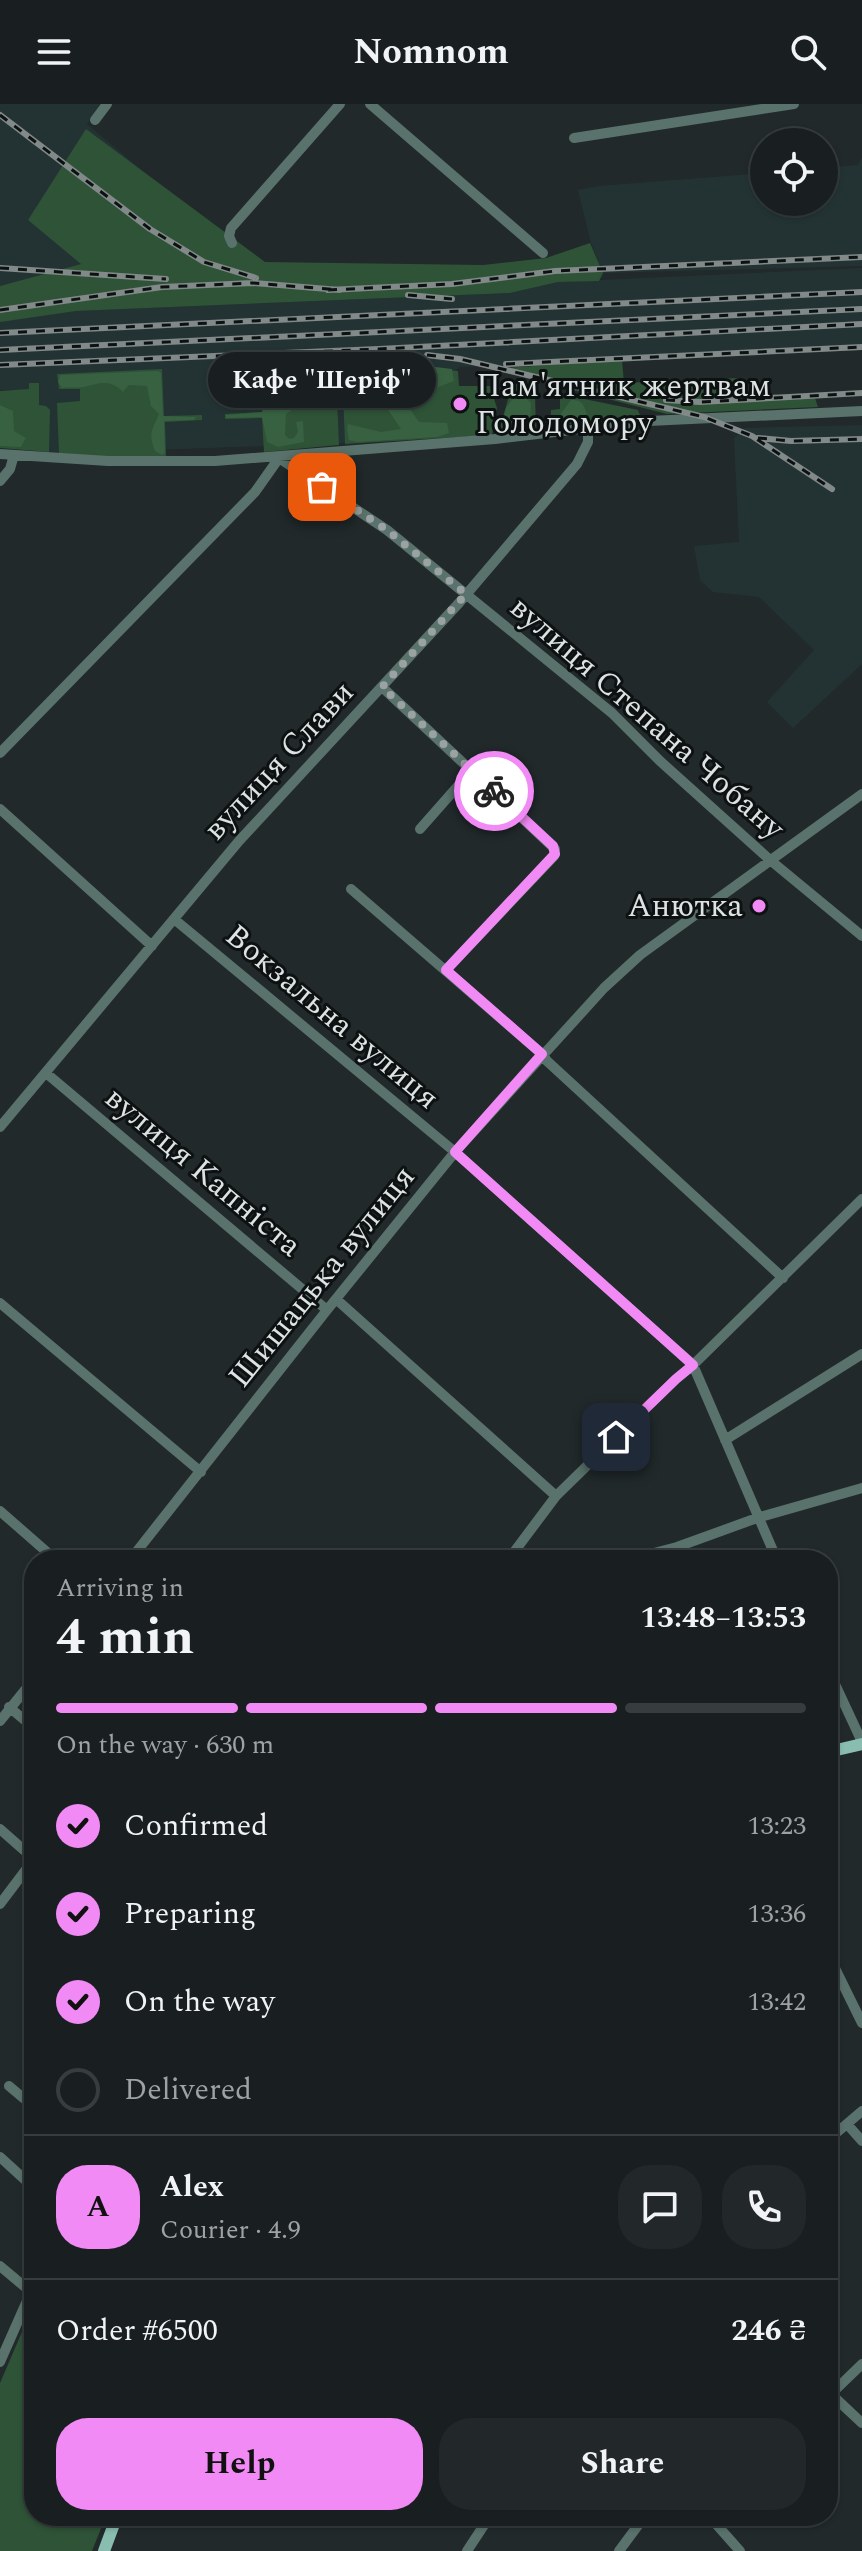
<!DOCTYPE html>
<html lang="en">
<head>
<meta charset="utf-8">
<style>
  body { margin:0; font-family:Spectral,serif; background:#222729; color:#f1f3f6; height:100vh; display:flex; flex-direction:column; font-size:30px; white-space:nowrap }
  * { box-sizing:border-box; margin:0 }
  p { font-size:26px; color:#9fa2a5 }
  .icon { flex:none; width:44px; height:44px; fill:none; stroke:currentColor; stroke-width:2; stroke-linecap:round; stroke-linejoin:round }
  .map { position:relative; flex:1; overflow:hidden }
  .details { position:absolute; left:24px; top:1446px; width:814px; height:976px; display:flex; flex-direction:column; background:#191f20; border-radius:32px; box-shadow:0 2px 6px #0004,0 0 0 2px #373d3e }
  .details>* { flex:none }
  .tools { position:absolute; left:750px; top:24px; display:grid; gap:16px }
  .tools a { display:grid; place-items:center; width:88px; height:88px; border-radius:50%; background:#191f20; box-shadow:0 2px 6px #0004,0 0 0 2px #373d3e; font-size:40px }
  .pin { position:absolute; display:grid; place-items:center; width:68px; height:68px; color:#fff; margin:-34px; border-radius:16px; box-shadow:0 4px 12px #0006 }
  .courier { position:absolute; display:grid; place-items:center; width:80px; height:80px; margin:-40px; border:6px solid #f18af5; border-radius:50%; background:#fff; color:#222; box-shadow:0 2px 10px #0007 }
  .bubble { position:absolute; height:56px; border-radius:28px; background:#191f20; box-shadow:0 2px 6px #0004,0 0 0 2px #373d3e; font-size:26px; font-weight:700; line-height:56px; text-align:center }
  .overview em { font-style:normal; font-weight:700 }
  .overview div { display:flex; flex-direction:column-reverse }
  .overview { display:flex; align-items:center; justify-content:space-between; height:136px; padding:0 32px }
  h1 { font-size:52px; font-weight:700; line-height:60px }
  .bar { display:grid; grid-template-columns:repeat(4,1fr); gap:12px 8px; align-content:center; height:96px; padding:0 32px }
  .bar i { height:10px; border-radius:6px; background:#373d3e }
  .bar .on { background:#f18af5 }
  .bar p { grid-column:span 4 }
  .line { display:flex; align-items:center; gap:20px; padding:0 32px; border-top:2px solid #373d3e }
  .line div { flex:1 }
  .round { display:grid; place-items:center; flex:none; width:84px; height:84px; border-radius:32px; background:#222729 }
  ol { padding:0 32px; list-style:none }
  li { display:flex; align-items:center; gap:24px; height:88px }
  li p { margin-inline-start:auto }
  li .icon { padding:8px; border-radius:50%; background:#f18af5; color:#111; stroke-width:4 }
  li:last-child { color:#9fa2a5 }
  li i { width:44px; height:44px; border:4px solid #373d3e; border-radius:50% }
  .action { display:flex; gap:16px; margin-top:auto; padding:16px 32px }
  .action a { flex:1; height:92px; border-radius:32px; background:#f18af5; color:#111; font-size:32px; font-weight:700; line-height:92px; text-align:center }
  .action a+a { background:#222729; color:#f1f3f6 }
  header { display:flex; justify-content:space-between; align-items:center; height:104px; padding:0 32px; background:#191f20; font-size:36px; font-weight:700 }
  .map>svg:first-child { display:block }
  .built { fill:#233334 }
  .green { fill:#2e5337 }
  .forest { fill:#376141 }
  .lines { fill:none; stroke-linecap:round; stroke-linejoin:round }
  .minor { stroke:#59726b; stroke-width:10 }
  .major { stroke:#88bdaf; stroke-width:12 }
  .rail-casing { stroke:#828989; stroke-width:6 }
  .rail { stroke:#0d1111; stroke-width:3; stroke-dasharray:9; stroke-linecap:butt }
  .done { stroke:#9ba2a2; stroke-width:8; stroke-dasharray:0 14.4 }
  .route { stroke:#f18af5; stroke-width:10 }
  .poi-dot { fill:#f18af5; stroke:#0d1111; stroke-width:3 }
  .labels { text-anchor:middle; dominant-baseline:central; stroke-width:6; stroke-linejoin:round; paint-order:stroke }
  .poi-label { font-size:32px; fill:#dde3e3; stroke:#0d1111; text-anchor:start }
  .street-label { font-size:32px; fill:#dde3e3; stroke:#0d1111 }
</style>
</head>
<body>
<header><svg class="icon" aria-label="menu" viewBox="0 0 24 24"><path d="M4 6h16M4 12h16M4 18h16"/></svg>Nomnom<svg class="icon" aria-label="search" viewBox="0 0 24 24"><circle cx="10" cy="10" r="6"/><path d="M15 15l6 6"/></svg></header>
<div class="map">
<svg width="862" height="2447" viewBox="0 0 862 2447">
  <rect width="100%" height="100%" fill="#21292a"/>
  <path class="built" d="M0,0H100L87,20L218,131L81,160L0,182Z
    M862,53V162L603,169L591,139L578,86L599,82L764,69V98H824V64L858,61Z
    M862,164V246L460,263L350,339L66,349L35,347L29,286H0V217L76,207L510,189L558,178Z
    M862,321V560L793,624L767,598L814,546L759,493L713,488L700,476L694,442L739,438L734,334L745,324Z"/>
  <path class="green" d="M86,25L265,158L483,161L546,154L590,139L603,169L599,177L558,178L510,189L76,207L0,218V182L81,160L28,116Z
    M622,256L624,279L738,274L747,288L815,294L818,303L667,310L490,265Z
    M318,258L336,272L339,341L264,348L262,314L225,315V310L262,308L260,261Z
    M342,261H395L458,267L459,282H490L497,304L492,331L345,340Z
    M162,265L164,312L202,311V316L165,318L166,352H91L59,349L57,299L80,297V285H59L57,270Z
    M511,277L532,284L535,289L536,326L499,330C502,312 510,295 511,277Z
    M29,279H39V301L46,302L50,306L49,348L0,344V287L29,285Z
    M560,290L638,306L640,311L550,322L551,306L560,305Z
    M316,355H328L335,360L334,380L310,366L312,356Z
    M34,2200V2412H106L92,2447H0V2279Z"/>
  <path class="forest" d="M345,259H402L452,265L454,277L415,292L408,298L390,294L380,285C372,289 368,287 360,287C355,287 351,291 345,290L343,262Z
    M285,262H319L325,268L329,281L286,310L285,331L289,335L294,334L298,328L296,318L303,317L304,338L278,343L267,338L262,313L227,314L225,311L263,308L261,266L263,263Z
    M158,267L161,269L163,312L196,313L194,316L164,317L165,349L162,351L155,347C148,328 152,327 159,310L151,302L147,282L129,281L123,288C110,275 100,279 84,283C77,284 69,283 62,284L58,278L60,271Z
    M513,294L527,295L531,299L530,318L523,320L503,316L506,304Z
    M571,296C583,296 583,300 587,310L583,314L568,317L560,311Z
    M0,301L13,307L14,327L26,334L21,343L0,342Z
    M392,303L410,305L419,318L447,319L449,329L437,333L357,338L349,336L347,324L348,320L381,328L401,325L388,306Z"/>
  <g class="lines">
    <path class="minor" d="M370,0L543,149
      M95,16L107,0
      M574,34L794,0
      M232,139L229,132L231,124L340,0
      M0,350L108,357H215L495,335L649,317L862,307
      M0,377L10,365L14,351
      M382,583L555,745L554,752L446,866
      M0,649L255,388L279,354L387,426L612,609L660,657L770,756L862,832
      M0,705L152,842
      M420,725L472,666
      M351,785L542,950L547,957L783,1174
      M174,815L455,1048L693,1261L777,1456
      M46,969L327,1206
      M0,1023L239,737L459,499L577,360L588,338V323
      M336,1195L556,1392
      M0,1199L201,1368
      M725,1336L862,1250
      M0,1407L56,1456
      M130,1456L327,1206L455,1048L604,884L640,851L862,690
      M508,1456L556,1392L676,1275L693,1261L862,1095
      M627,1456L677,1443L757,1414L862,1384
      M828,1565L862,1638
      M9,1603L34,1624
      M0,1617L34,1575
      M0,1725L34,1755
      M0,1800L34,1755
      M828,1850L862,1919
      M9,1982L34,2003
      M847,2020L862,2037
      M828,2036L862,2007
      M0,2053L34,2084
      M0,2162L31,2188
      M0,2258L34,2181
      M862,2260L831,2290L862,2319
      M705,2412L716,2420L740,2447
      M467,2447L490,2412
      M619,2447L645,2412"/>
    <path class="major" d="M828,1648L862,1640
      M104,2447L117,2412"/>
    <g class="rail-casing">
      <path id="rail" d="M0,11L150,125L204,158L256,174
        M0,164L166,175
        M328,186L452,180L555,167L862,153
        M408,191L452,195
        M0,206L162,183L253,179L340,186
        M0,229L862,188
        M0,246L862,205
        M427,251L460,255L704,313L752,332L832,385
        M506,260L862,243
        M0,261L379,245L862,220
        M666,296L700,298L862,289
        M758,334L791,337L862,335"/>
    </g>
    <use href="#rail" class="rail"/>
  </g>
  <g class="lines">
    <path class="done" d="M322,383L387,426L466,490L382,583L494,687"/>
    <path class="route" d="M494,687L553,742L555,750L446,866L542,950L455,1048L693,1261L676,1275L616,1333"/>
  </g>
  <g class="poi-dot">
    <circle cx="460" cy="300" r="8"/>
    <circle cx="759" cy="802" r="8"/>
  </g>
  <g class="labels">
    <g class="poi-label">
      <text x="476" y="282">Пам'ятник жертвам<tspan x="476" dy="37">Голодомору</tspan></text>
      <text x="743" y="802" text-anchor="end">Анютка</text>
    </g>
    <g class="street-label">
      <text transform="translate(647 614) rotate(41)">вулиця Степана Чобану</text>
      <text transform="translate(279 657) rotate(-47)">вулиця Слави</text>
      <text transform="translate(332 913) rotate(40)">Вокзальна вулиця</text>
      <text transform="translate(203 1068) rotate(40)">вулиця Капніста</text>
      <text transform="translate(322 1173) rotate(-51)">Шишацька вулиця</text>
    </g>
  </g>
</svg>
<div class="tools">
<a><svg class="icon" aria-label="locate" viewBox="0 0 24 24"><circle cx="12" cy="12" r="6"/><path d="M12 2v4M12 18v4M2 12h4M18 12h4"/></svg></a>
</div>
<div class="pin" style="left:322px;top:383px;background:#ea580c"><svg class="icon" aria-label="bag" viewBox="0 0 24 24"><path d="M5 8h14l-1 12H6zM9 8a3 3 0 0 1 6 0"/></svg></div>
<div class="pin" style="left:616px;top:1333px;background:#1f2937"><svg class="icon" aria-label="home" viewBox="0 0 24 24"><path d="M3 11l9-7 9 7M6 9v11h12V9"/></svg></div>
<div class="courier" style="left:494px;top:687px"><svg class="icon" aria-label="bike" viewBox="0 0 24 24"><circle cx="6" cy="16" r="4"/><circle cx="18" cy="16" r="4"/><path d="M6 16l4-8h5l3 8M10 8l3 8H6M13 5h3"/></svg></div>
<div class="bubble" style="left:208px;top:248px;width:228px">Кафе &quot;Шеріф&quot;</div>
<section class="details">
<div class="overview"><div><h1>4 min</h1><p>Arriving in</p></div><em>13:48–13:53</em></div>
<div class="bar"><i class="on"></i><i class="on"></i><i class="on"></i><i></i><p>On the way · 630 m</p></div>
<ol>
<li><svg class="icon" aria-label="check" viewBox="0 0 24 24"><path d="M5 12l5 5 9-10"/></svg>Confirmed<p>13:23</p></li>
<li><svg class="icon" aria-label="check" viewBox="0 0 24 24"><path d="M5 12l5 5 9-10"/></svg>Preparing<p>13:36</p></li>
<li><svg class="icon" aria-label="check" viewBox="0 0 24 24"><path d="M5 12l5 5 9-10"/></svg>On the way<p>13:42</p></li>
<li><i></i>Delivered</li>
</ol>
<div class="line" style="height:144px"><b class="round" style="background:#f18af5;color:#111">A</b><div><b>Alex</b><p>Courier · 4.9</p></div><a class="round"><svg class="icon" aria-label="chat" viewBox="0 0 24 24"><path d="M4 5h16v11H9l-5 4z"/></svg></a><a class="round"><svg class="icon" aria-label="phone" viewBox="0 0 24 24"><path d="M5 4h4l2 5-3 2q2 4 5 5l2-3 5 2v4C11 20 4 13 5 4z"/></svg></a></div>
<div class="line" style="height:104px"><div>Order #6500</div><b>246 ₴</b></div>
<div class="action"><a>Help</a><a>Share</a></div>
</section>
</div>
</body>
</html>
